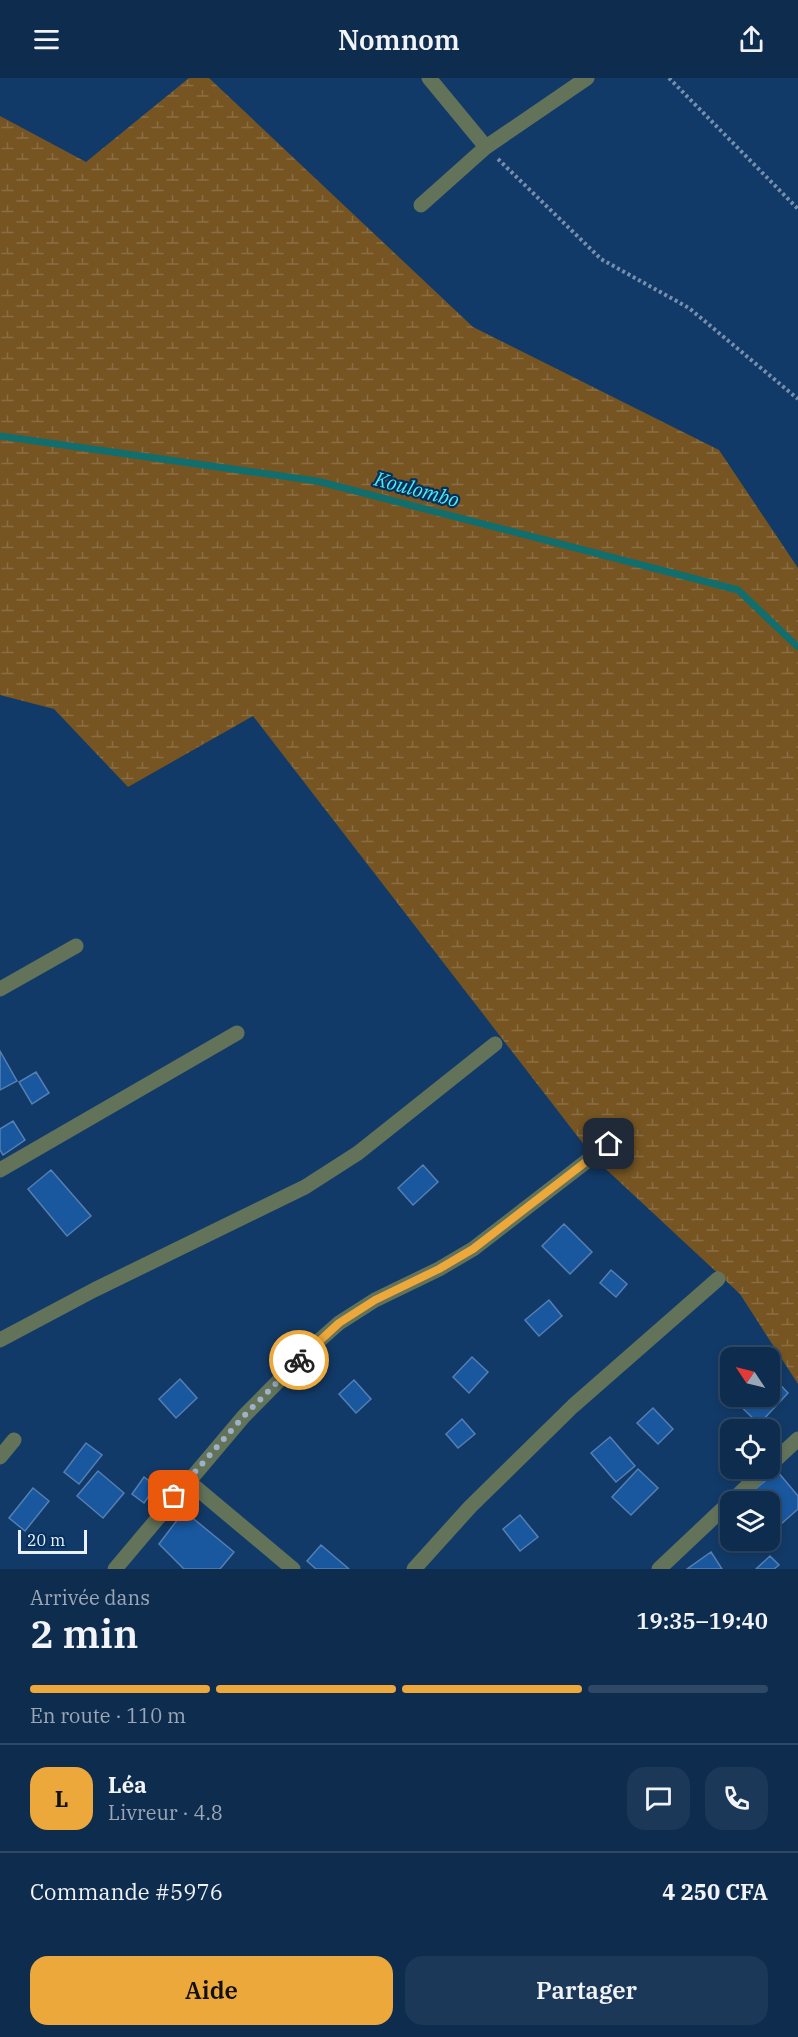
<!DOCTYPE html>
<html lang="fr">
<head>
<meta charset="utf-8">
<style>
  body { margin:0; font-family:"IBM Plex Serif",serif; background:#1c3858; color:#f1f3f6; height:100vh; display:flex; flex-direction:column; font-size:22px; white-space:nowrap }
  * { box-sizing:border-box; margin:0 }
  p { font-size:20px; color:#9ba7b6 }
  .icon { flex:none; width:33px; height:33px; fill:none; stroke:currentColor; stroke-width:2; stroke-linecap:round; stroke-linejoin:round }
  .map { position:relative; height:1491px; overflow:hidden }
  .sheet { display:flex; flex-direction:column; background:#0e2c4e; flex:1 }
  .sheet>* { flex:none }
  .needle { width:39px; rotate:305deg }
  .fabs { position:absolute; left:720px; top:1269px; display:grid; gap:12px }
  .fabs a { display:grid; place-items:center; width:60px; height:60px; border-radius:12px; background:#0e2c4e; box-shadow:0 3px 9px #0003,0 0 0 2px #2e4866; font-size:30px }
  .scale { position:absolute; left:18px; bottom:15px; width:69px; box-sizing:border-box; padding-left:6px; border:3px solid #e8f1fd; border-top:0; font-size:16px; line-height:21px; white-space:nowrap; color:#e8f1fd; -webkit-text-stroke:4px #052f5d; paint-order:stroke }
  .pin { position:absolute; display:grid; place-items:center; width:51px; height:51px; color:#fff; margin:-26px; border-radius:12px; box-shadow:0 3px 9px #0006 }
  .courier { position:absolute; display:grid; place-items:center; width:60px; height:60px; margin:-30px; border:4px solid #eda83b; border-radius:50%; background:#fff; color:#222; box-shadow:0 2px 8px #0007 }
  .overview em { font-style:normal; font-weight:600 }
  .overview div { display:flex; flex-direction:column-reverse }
  .overview { display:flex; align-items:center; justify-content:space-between; height:102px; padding:0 30px }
  h1 { font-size:39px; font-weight:600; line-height:45px }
  .bar { display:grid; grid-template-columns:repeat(4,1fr); gap:9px 6px; align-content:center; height:72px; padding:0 30px }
  .bar i { height:8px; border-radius:4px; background:#2e4866 }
  .bar .active { background:#eda83b }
  .bar p { grid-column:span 4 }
  .line { display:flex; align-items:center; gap:15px; padding:0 30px; border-top:2px solid #2e4866 }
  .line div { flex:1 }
  .round { display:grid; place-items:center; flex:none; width:63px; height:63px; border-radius:18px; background:#1c3858 }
  .button { display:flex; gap:12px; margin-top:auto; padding:12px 30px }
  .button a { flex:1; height:69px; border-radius:18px; background:#eda83b; color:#111; font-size:24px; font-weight:600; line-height:69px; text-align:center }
  .button a+a { background:#1c3858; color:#f1f3f6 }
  header { display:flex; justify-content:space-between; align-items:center; height:78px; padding:0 30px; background:#0e2c4e; font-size:27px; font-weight:600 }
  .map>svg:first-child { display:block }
  .wetland { fill:url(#wetland-marsh) }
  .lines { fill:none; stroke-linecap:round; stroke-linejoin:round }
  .stream { stroke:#126d6d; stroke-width:7 }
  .building { fill:#19579e; stroke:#557fb3; stroke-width:1.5 }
  .path { stroke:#768fad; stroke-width:4; stroke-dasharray:3 3; stroke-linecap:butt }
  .minor { stroke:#63735a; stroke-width:15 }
  .done { stroke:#9db1c9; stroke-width:6; stroke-dasharray:0 10.8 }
  .route { stroke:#eda83b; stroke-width:8 }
  .labels { text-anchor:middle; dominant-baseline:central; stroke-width:4.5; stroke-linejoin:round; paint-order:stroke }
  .water-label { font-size:20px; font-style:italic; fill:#4debea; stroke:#052f5d }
</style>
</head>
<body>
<header><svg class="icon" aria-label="menu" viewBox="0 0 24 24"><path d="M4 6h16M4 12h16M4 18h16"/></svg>Nomnom<svg class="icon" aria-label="share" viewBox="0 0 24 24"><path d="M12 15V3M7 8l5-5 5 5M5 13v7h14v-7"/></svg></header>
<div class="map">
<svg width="798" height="1491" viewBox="0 0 798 1491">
  <defs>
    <pattern id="wetland-marsh" width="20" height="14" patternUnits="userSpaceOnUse" patternTransform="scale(1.5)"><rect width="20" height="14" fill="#765522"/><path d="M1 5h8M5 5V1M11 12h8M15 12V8" fill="none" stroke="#8a6e43"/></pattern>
  </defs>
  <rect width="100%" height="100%" fill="#123a68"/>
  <path class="wetland" d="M189,0H209L473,249L719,372L798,490V1306L740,1216L595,1081L253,638L128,709L54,631L0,617V38L86,84Z"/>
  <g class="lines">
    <path class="stream" d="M0,358L317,403L738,512L798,569"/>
  </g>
  <path class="building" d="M0,973L17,1003L0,1012Z
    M36,994L49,1015L32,1026L19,1004Z
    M13,1043L25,1062L3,1077L0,1072V1051Z
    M423,1087L438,1104L413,1127L398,1110Z
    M51,1092L91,1138L67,1158L28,1111Z
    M564,1146L592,1174L570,1196L542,1168Z
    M611,1192L627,1206L616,1219L600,1205Z
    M549,1222L562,1238L539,1258L525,1242Z
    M472,1279L488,1294L469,1315L453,1299Z
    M770,1296L788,1315L759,1346L731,1319L770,1318Z
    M180,1301L197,1320L176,1340L159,1321Z
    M354,1302L371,1321L356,1335L339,1316Z
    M653,1330L673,1351L658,1366L637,1345Z
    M462,1341L475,1356L458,1370L446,1356Z
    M610,1359L635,1388L616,1404L591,1375Z
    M86,1365L102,1377L79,1406L64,1394Z
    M638,1391L658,1410L631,1437L612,1419Z
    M98,1393L124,1415L103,1440L77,1418Z
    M777,1393L798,1418V1431L781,1446L770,1432V1424H762L753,1413Z
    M144,1399L156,1408L144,1425L132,1416Z
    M33,1410L49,1423L25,1453L9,1440Z
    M184,1433L234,1474L220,1491H184L159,1466Z
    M520,1437L538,1459L520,1473L503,1451Z
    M321,1467L349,1491H316L307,1483Z
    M711,1474L722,1491H687Z
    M770,1478L779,1487L774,1491H756Z"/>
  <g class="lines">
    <path class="path" d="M669,0L798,131
      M498,81L601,181L689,230L798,321"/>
    <path class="minor" d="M429,0L486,69
      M421,127L486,69L587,0
      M0,911L76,868
      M0,1092L237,955
      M0,1262L94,1212L305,1109L358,1075L495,966
      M0,1379L14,1362
      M770,1387L798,1361
      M188,1403L293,1491
      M731,1424L766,1390
      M115,1491L244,1338L313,1268L339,1245L375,1222L439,1191L473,1171L609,1066
      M414,1491L470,1429L573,1328L718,1201
      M659,1491L730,1424"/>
  </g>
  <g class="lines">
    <path class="done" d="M174,1418L244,1338L299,1282"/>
    <path class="route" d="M299,1282L339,1245L375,1222L439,1191L473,1171L609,1066"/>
  </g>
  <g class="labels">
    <g class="water-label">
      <text transform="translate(417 411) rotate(15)">Koulombo</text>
    </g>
  </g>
</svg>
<div class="fabs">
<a><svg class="needle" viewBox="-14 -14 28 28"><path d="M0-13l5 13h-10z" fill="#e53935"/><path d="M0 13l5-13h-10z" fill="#9ba7b6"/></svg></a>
<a><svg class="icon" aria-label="locate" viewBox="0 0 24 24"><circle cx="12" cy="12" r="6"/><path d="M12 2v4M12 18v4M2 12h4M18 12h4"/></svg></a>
<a><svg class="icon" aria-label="layers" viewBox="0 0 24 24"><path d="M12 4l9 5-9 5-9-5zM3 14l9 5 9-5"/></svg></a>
</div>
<div class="scale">20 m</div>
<div class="pin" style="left:174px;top:1418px;background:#ea580c"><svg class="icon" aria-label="bag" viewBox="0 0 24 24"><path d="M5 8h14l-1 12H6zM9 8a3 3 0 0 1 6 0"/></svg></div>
<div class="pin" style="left:609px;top:1066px;background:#1f2937"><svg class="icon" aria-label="home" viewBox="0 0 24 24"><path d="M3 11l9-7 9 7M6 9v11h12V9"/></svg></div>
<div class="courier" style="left:299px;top:1282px"><svg class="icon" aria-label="bike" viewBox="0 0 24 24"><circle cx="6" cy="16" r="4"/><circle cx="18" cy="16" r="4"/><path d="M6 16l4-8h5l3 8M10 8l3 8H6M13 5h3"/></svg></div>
</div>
<section class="sheet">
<div class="overview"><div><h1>2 min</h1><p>Arrivée dans</p></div><em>19:35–19:40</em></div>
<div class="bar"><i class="active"></i><i class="active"></i><i class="active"></i><i></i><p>En route · 110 m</p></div>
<div class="line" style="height:108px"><b class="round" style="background:#eda83b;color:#111">L</b><div><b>Léa</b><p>Livreur · 4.8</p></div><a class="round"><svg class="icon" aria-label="chat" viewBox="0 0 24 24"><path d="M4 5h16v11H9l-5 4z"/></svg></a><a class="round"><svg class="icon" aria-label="phone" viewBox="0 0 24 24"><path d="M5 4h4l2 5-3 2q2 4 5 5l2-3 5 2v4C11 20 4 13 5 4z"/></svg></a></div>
<div class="line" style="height:78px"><div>Commande #5976</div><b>4 250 CFA</b></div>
<div class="button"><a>Aide</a><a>Partager</a></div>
</section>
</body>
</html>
